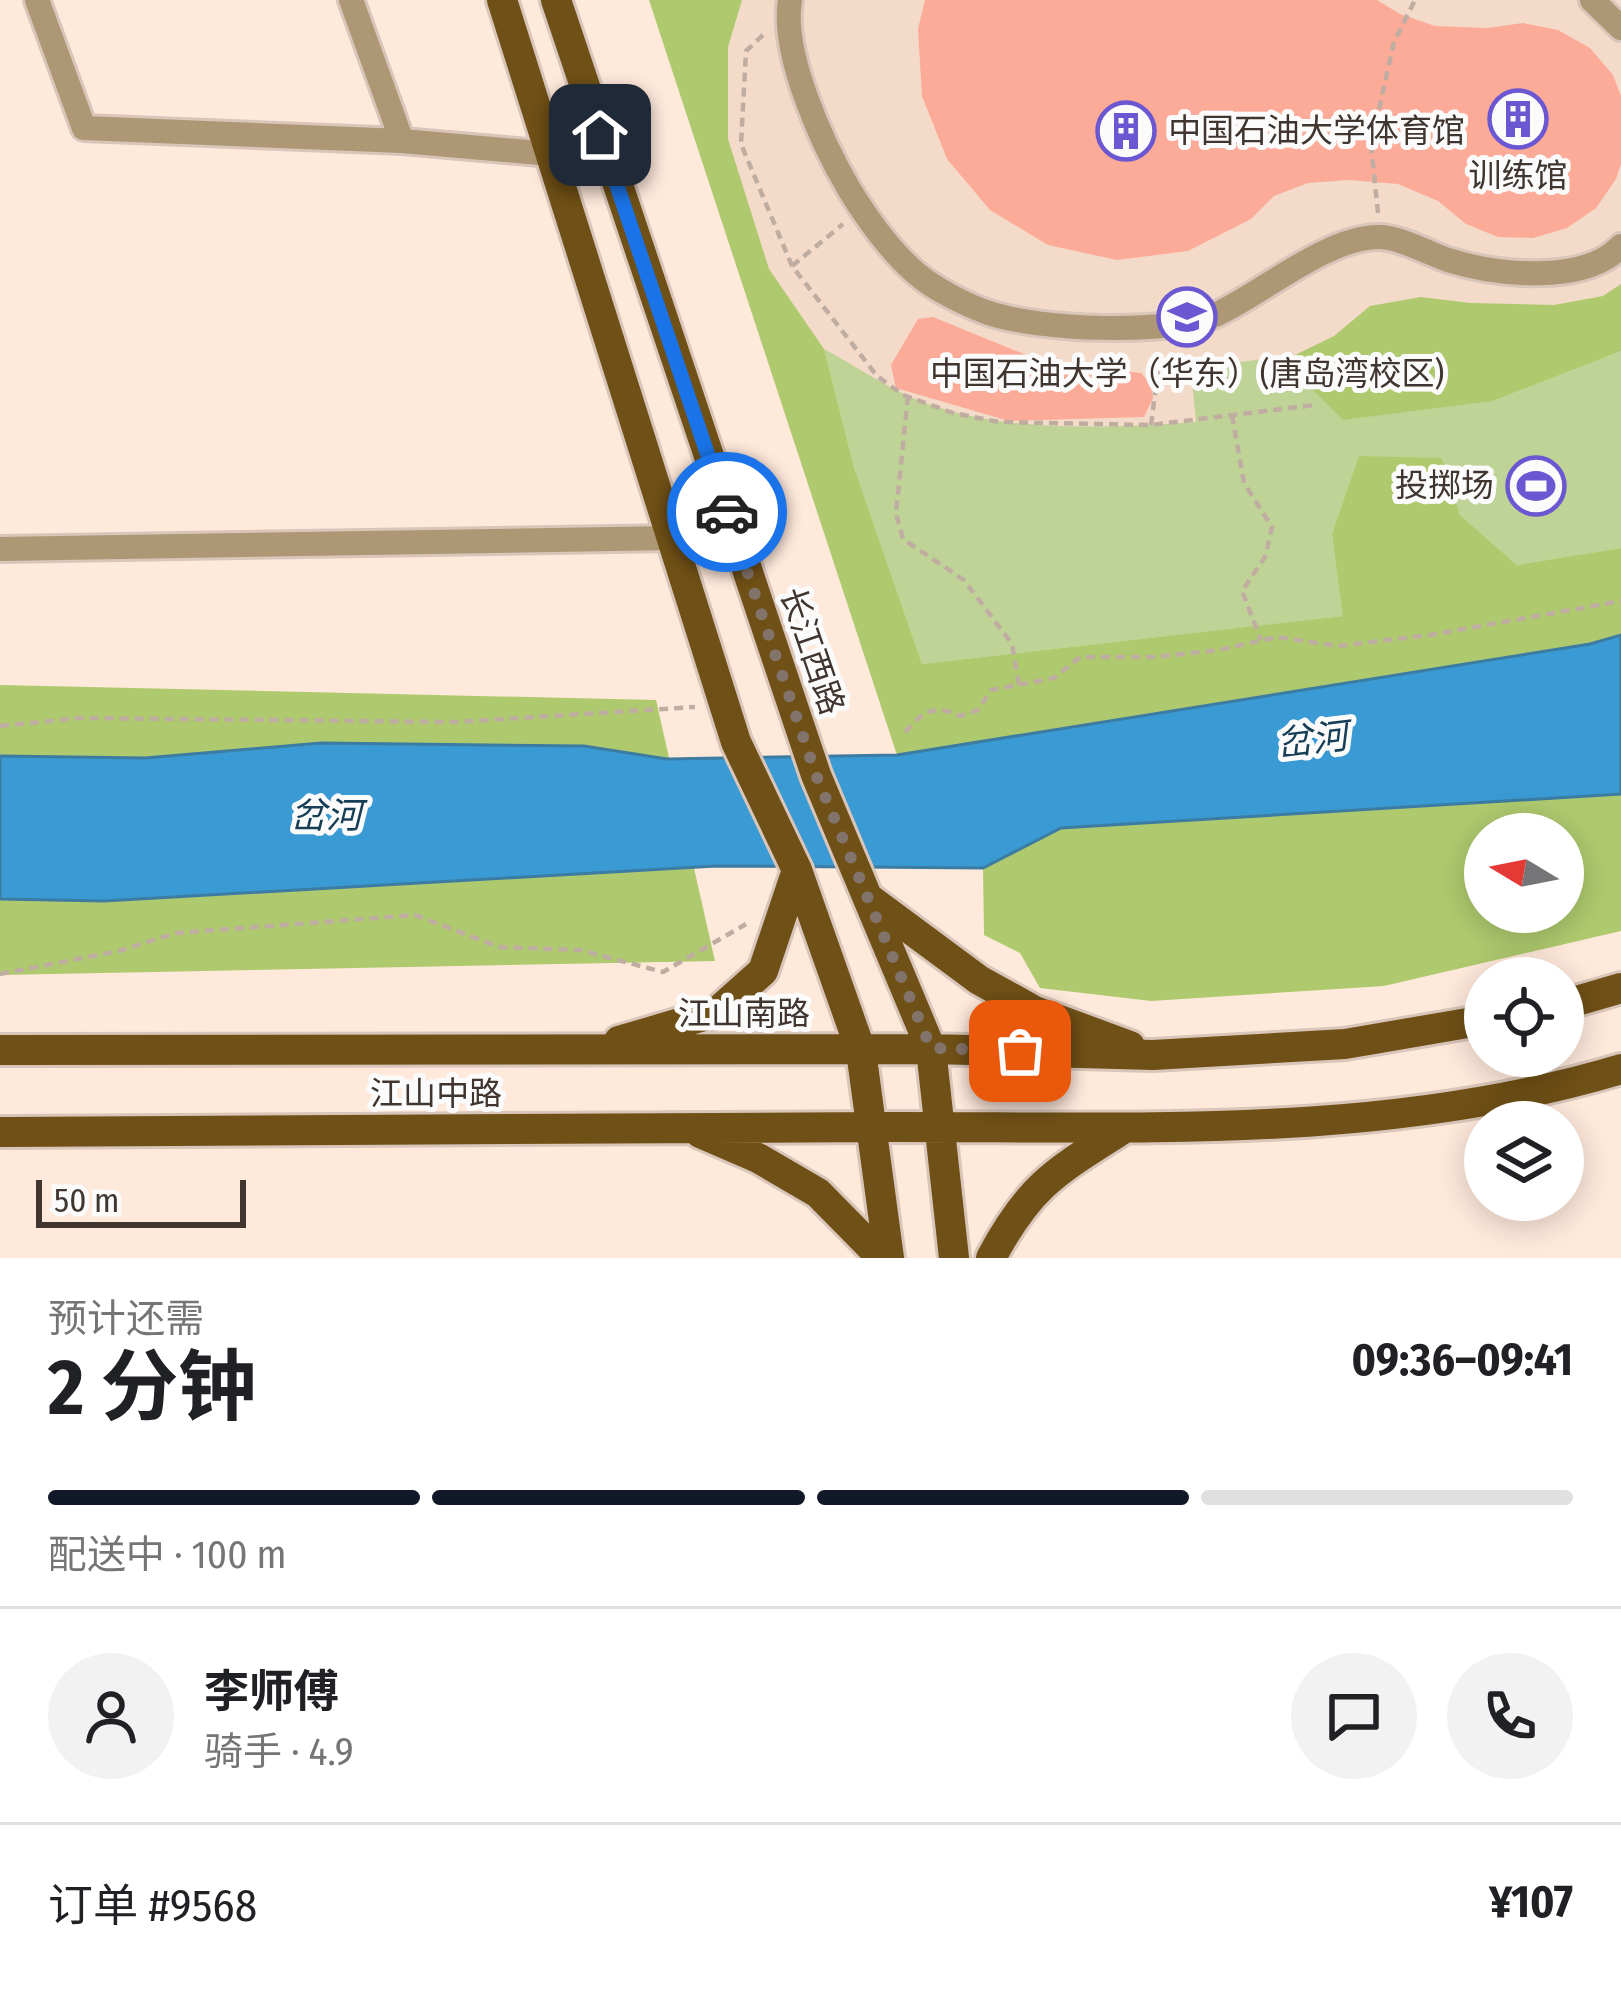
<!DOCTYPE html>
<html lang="zh">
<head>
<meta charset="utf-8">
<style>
  body { margin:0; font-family:"Fira Sans Condensed","Noto Sans SC",sans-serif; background:#f2f2f2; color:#202124; height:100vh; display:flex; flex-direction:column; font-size:45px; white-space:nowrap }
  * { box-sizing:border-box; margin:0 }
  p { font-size:39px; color:#757577 }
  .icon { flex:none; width:66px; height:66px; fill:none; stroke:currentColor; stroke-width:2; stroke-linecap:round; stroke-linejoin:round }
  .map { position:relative; height:1258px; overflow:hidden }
  .sheet { display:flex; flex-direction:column; background:#fff; flex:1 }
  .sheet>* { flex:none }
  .needle { width:78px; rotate:280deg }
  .buttons { position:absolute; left:1464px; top:813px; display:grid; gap:24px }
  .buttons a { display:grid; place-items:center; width:120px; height:120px; border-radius:50%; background:#fff; box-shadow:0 6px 30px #0003; font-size:60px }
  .scale { position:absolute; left:36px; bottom:30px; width:210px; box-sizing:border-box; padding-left:12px; border:6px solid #40352f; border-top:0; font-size:33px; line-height:42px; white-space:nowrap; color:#40352f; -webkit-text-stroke:9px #fbfbfb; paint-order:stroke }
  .pin { position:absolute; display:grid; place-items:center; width:102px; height:102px; color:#fff; margin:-51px; border-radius:24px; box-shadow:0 6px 18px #0006 }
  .courier { position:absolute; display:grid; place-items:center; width:120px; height:120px; margin:-60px; border:9px solid #1a73e8; border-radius:50%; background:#fff; color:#222; box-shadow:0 3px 15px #0007 }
  .head em { font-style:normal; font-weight:700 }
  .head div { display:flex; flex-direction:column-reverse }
  .head { display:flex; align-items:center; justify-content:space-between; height:204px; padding:0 48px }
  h1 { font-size:78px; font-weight:700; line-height:90px }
  .bar { display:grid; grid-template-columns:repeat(4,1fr); gap:18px 12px; align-content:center; height:144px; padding:0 48px }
  .bar i { height:15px; border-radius:9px; background:#e0e0e0 }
  .bar .on { background:#111827 }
  .bar p { grid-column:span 4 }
  .line { display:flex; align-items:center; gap:30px; padding:0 48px; border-top:3px solid #e0e0e0 }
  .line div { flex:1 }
  .round { display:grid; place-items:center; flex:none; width:126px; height:126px; border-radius:63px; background:#f2f2f2 }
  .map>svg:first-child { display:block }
  .built { fill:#f4dac9 }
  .green { fill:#c0d397 }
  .forest { fill:#afca6e; fill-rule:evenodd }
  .water { fill:#3a9ad3; stroke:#3c7ca2; stroke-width:3 }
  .building { fill:#fbab97 }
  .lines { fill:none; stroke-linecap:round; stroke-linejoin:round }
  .minor-casing { stroke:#d9c5b9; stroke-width:30 }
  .tertiary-casing { stroke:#d9c5b9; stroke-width:30 }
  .primary-casing { stroke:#d9c5b9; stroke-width:36 }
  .path { stroke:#bfada1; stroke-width:4.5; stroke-dasharray:9 6; stroke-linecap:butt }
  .minor { stroke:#ad9774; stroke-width:24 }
  .tertiary { stroke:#ad9774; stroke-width:24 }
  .primary { stroke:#6f5016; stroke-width:30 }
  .done { stroke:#83746b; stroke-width:12; stroke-dasharray:0 21.6 }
  .route { stroke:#1a73e8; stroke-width:15 }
  .labels { text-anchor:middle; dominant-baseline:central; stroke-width:10; stroke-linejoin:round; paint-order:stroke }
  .poi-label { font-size:33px; fill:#40352f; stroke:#fbfbfb }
  .street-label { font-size:33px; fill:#40352f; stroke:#fbfbfb }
  .water-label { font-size:36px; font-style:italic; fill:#163e56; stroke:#fbfbfb }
</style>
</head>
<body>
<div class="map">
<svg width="1621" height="1258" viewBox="0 0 1621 1258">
  <rect width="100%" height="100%" fill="#ffe9db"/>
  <path class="built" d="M649,0H1621V635L897,755Z"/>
  <path class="green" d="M824,349C853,364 882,385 913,398C996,434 1107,428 1196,422L1191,368L1295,355L1300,377L1493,401L1621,351V548L1517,565L1460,515L1442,458L1332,534L1344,616L922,664L854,467Z"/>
  <path class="forest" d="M649,0H742L728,47V139L769,269L824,349L854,467L922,664L1343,616L1332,534L1359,456L1442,458L1460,515L1517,565L1621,548V635L1590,644L897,755Z
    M1621,284V351L1493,401L1343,420L1300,377L1295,355L1334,336L1370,306L1421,297L1471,303L1554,305L1603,296Z
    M0,685L656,700L715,961L0,975Z
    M1621,794V931L1384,986L1151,1001L1040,988L1020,953L984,935L983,868L1061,828ZM1485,834H1563V912H1485Z"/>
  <path class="water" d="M1621,635V794L1061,828L983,868L716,866L104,901L0,899V756L145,758L321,743L584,746L667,759L897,755L1590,644Z"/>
  <path class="building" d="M925,0H1377L1400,14L1435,26L1487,28L1523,23L1558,30L1590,48L1613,75L1621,96V164L1616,179L1596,208L1567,228L1533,238L1498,237L1466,224L1438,201L1398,184L1349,180L1308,183L1274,196L1251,219L1188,251L1117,260L1048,245L990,210L947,159L922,96L918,29Z
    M933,317L1041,361L1141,373L1150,383L1153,398L1144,417L1009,421L896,388L891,365L918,319Z"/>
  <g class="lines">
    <g class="minor-casing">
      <path id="minor" d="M37,0L84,128L402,141L551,154
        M351,0L402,141
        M790,0C781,53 822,143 849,189C866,217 891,252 917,274C934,289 968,306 989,313C1039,330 1167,335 1215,315C1262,294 1326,237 1379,237C1399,237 1428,253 1448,260C1496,275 1584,285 1621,246
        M1592,0L1621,28"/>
    </g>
    <g class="tertiary-casing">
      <path id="tertiary" d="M0,549L672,538L734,533"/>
    </g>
    <g class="primary-casing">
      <path id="primary" d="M502,0L736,742L797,870L861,1051L889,1258
        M556,0L816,775L931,1049L954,1258
        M871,900L979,980L1035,1011L1130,1046
        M1563,1005L1621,988
        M619,1041L717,1012L763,971L797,870
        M0,1050L931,1049L1153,1055L1345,1044L1485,1020
        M0,1132C294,1131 588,1128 881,1127C1129,1126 1381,1141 1621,1069
        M700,1133L758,1158L818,1193L882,1258
        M991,1258C1030,1185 1055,1172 1123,1129"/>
    </g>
    <path class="path" d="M763,35L746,51L741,144L792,266L877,376L903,395L953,413L999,422L1151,425L1315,405
      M1378,213L1371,145L1394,42L1415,0
      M792,266L843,224
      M908,396L896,513L903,539L964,580L1012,644L1019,685
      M1232,415L1244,483L1272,527L1265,557L1242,591L1261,640
      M1151,425L1160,353
      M0,726L80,718L455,722L695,707
      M905,732C924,711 934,704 960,716L978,710L991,690L1054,678L1080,657H1155L1219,650L1277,637L1338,646L1430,635L1621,601
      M0,974L119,951L176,933L415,915L499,947L580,950L663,972L746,924"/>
    <use href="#minor" class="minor"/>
    <use href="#tertiary" class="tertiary"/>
    <use href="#primary" class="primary"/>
  </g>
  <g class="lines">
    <path class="done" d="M727,512L816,775L931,1048L1020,1051"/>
    <path class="route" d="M600,135L727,512"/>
  </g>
  <defs>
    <g id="building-ring" transform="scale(3)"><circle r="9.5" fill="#fbfbfb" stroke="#6b57d1" stroke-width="1.5"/><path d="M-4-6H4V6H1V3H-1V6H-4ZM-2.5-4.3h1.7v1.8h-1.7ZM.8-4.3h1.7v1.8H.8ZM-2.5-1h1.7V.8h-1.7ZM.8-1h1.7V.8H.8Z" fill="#6b57d1"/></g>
    <g id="university-ring" transform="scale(3)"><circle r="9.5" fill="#fbfbfb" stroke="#6b57d1" stroke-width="1.5"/><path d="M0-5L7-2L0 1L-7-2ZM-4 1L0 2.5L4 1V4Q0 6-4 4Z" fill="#6b57d1"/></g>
    <g id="stadium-ring" transform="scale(3)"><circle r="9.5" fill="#fbfbfb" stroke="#6b57d1" stroke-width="1.5"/><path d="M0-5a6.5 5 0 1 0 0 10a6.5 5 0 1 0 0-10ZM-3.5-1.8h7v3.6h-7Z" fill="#6b57d1"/></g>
  </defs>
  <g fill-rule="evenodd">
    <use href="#building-ring" x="1518" y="119"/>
    <use href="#building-ring" x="1126" y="131"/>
    <use href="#university-ring" x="1187" y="317"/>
    <use href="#stadium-ring" x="1536" y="486"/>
  </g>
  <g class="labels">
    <g class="poi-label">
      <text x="1168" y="131" text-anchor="start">中国石油大学体育馆</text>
      <text x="1518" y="176">训练馆</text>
      <text x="1187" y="374">中国石油大学（华东）(唐岛湾校区)</text>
      <text x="1494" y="486" text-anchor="end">投掷场</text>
    </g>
    <g class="street-label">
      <text transform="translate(812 651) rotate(71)">长江西路</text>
      <text x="744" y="1014">江山南路</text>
      <text x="436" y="1094">江山中路</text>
    </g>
    <g class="water-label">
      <text transform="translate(1312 740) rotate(-7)">岔河</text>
      <text x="326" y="816">岔河</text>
    </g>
  </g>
</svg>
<div class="buttons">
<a><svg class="needle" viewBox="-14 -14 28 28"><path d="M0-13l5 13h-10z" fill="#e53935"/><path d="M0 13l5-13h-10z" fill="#757577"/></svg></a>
<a><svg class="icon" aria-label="locate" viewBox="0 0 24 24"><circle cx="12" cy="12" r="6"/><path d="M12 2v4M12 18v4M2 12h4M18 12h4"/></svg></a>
<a><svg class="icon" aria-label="layers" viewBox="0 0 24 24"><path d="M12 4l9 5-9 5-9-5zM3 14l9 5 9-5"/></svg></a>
</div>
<div class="scale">50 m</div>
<div class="pin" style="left:1020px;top:1051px;background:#ea580c"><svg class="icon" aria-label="bag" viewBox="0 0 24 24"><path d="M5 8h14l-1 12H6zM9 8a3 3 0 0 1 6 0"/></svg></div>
<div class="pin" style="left:600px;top:135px;background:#1f2937"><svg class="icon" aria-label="home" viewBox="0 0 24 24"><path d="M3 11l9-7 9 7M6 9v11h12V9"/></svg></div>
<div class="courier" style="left:727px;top:512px"><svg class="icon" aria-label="car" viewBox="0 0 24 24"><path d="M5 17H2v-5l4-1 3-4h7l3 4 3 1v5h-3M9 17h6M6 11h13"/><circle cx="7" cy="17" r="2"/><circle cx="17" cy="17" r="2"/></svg></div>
</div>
<section class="sheet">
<div class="head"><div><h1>2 分钟</h1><p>预计还需</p></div><em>09:36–09:41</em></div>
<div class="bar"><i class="on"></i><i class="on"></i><i class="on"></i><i></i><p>配送中 · 100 m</p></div>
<div class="line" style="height:216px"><a class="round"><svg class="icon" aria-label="person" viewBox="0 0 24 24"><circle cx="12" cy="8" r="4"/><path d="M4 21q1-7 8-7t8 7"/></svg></a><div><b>李师傅</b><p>骑手 · 4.9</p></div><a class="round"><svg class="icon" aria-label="chat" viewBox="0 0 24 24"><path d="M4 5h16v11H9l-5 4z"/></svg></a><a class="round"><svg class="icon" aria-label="phone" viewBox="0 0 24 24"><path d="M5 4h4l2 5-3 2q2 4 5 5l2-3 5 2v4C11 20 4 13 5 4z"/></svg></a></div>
<div class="line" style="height:156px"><div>订单 #9568</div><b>¥107</b></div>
</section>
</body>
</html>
